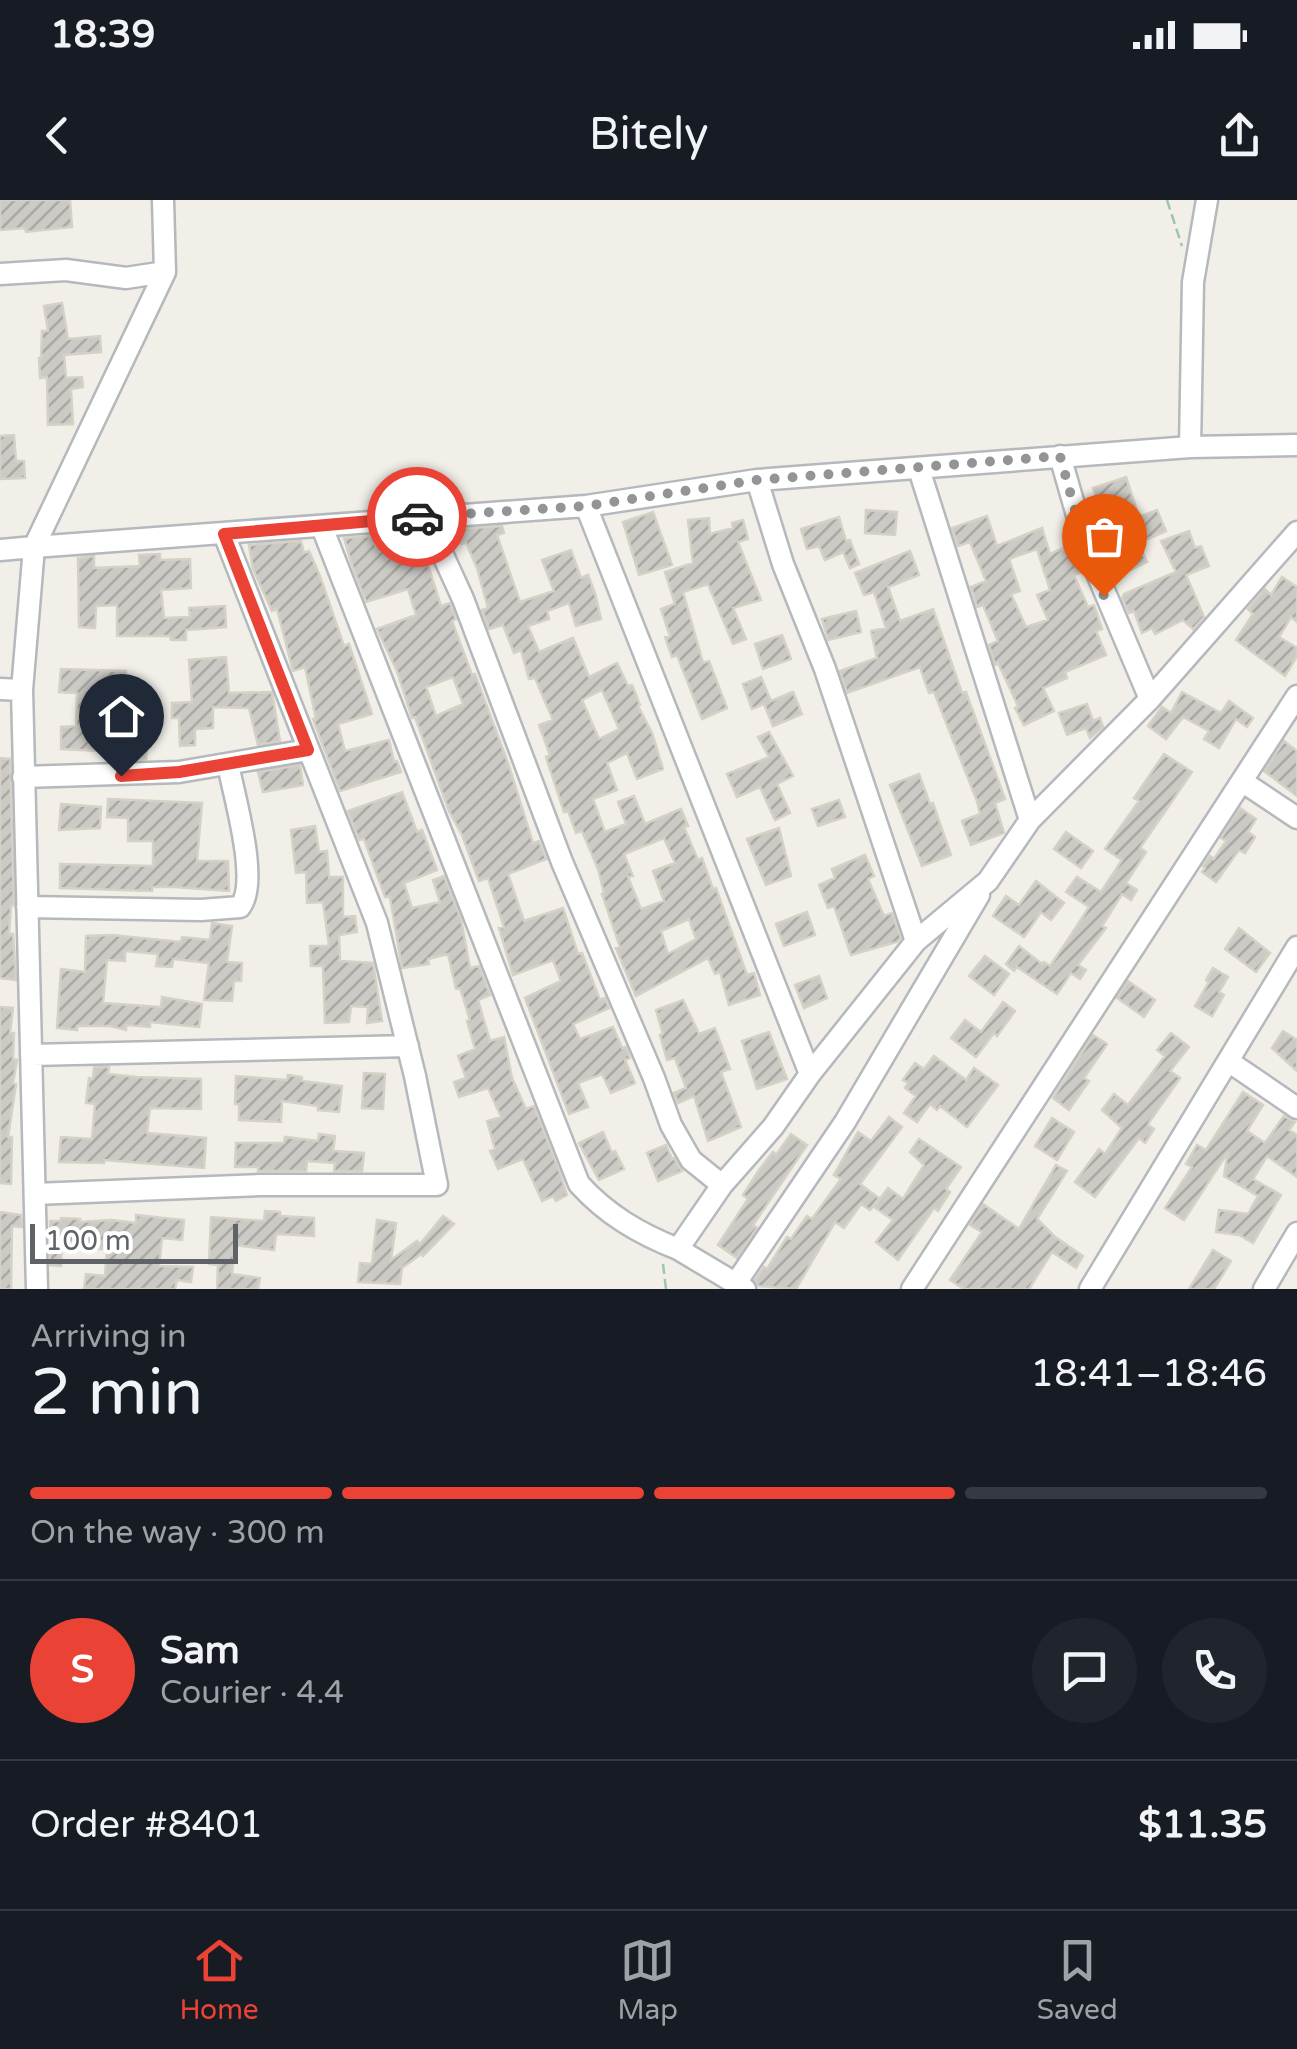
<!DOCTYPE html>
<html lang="en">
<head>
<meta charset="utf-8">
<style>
  body { margin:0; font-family:"Varela Round",sans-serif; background:#20242c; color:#f1f3f6; height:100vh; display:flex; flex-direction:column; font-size:38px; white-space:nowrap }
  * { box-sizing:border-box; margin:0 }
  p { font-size:32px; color:#9ea1a6 }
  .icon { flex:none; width:55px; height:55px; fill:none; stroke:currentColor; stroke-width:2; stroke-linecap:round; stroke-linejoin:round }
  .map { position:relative; height:1089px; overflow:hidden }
  .drawer { display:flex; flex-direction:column; background:#171b24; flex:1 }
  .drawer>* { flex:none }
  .scale { position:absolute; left:30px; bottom:25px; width:208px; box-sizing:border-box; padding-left:10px; border:5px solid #5f6368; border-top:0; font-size:28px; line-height:35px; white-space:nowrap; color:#5f6368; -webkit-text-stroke:8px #fff; paint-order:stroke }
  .pin { position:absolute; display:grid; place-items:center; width:85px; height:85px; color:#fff; margin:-102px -42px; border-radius:50% 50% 50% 0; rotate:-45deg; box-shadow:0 0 10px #0007 }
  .pin .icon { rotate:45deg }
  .courier { position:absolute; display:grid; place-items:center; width:100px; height:100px; margin:-50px; border:8px solid #ea4335; border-radius:50%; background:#fff; color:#222; box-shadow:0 2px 12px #0007 }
  .overview em { font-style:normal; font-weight:600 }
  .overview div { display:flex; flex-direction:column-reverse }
  .overview { display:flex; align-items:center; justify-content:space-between; height:170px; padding:0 30px }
  h1 { font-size:65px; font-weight:600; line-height:75px }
  .bar { display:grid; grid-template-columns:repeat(4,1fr); gap:15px 10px; align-content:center; height:120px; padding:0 30px }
  .bar i { height:12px; border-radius:8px; background:#363941 }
  .bar .active { background:#ea4335 }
  .bar p { grid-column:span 4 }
  .line { display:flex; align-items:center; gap:25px; padding:0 30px; border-top:2px solid #363941 }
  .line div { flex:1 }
  .round { display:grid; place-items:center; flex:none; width:105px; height:105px; border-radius:52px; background:#20242c }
  .status { display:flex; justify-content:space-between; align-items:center; height:70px; padding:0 50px; background:#171b24; direction:ltr }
  .status svg { height:28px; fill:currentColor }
  header { display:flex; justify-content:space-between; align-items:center; height:130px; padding:0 30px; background:#171b24; font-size:45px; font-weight:600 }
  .tab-bar { display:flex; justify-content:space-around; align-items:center; height:140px; border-top:2px solid #363941; background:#171b24; font-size:28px; color:#9ea1a6 }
  .tab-bar a { display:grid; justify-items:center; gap:5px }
  .tab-bar .active { color:#ea4335 }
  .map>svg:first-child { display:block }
  .building { fill:url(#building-hatch); stroke:#d6d1c6; stroke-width:2.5; fill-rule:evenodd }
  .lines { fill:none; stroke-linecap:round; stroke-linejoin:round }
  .minor-casing { stroke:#b5b8bc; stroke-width:25 }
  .path { stroke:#9cc7a9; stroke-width:2.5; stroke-dasharray:10 5; stroke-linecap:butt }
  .minor { stroke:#fff; stroke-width:20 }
  .done { stroke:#929495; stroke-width:10; stroke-dasharray:0 18 }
  .route { stroke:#ea4335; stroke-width:12 }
</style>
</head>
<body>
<div class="status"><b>18:39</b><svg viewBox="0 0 49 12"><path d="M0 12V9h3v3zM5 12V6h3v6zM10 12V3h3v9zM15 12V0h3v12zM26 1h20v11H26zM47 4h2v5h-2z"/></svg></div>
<header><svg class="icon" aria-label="back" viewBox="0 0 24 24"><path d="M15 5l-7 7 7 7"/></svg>Bitely<svg class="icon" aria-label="share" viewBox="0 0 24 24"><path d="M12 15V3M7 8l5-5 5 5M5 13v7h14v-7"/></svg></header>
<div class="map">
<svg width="1297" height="1089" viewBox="0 0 1297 1089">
  <defs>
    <pattern id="building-hatch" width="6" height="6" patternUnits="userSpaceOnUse" patternTransform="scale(2.5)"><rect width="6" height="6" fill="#cccac5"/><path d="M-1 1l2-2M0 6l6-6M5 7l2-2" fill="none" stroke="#a9a8a4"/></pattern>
  </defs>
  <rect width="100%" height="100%" fill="#f1efe8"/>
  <path class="building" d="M0,0H70L72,27L26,32L25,28L0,30Z
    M62,103L68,139L100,136L101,152L64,155L66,178L82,177L83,187L71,189L73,224L48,225L47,177L40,178L39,158H41L42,131H48L44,106Z
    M14,235L16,261H24L25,278L0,279V236Z
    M1126,277L1139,317L1157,310L1166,331L1138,343L1147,362L1118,376L1111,360L1119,356L1093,288Z
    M866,310L897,312L895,335L865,333Z
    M653,312L672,365L639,375L623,322Z
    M987,316L997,346L1042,328L1050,354L1068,346L1081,372L1074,375L1088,407L1094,405L1102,429L1096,431L1106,455L1065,472L1067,478L1043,488L1054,511L1024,525L1015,508L1018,506L998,463L995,465L989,445L998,441L983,405L977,407L971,387L986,381L970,342L958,346L952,328ZM1037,349L1050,390L1037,395L1048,420L1026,427L1011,394L1020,391L1009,359Z
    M839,317L846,341L850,340L859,364L850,368L843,352L825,360L819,346L807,349L801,329Z
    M709,318L710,334L733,328L732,323L743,320L748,339L738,342L761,400L733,408L746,439L733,444L708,384L683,392L703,463L709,461L727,508L702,519L677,455L672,457L665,437L670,436L661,409L675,404L665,372L693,363L688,320Z
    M502,326L504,333L497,335L520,402L554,391L542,360L571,350L581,378L588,375L595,393L601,419L576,426L569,403L547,411L549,419L528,426L539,452L573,438L589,477L617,463L628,486L632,485L640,505L638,506L652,533L663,569L637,579L627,553L607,563L617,590L593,599L605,632L626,624L618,602L634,596L645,624L681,609L688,626L684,627L698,660L702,658L713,689L716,688L747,775L754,773L760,795L729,805L720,772L715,774L708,758L636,796L616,748L620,747L602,694L604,693L598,669L582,631L576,633L568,611L564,612L546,557L550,555L539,525L553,520L535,478L529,479L521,450L514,453L503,425L489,429L482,410L488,408L477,368L466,343L461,344L457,329ZM602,490L619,529L599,539L582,500ZM664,638L675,663L653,671L664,701L641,709L628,677L633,676L624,654ZM689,719L696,739L668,754L661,731Z
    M1189,331L1195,348L1201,346L1209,366L1186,375L1204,417L1193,429L1183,420L1155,434L1152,428L1142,433L1134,411L1129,413L1122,398L1124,394L1176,372L1161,341Z
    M373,336L376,347L419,336L441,406L450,403L456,419L452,421L472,475L475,474L509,566L533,643L539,641L546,659L508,674L524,721L563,708L578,754L582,753L600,800L605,798L609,808L573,824L580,839L613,827L622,848L626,847L630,858L625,860L635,883L611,893L602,874L578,883L588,907L569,914L525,798L561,781L553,760L513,775L499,728L504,727L488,678L479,681L462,635L449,611L415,517L412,518L397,471L377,429L416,415L408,389L366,402L351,362L344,338ZM453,477L463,504L436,516L426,487Z
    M301,341L304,353L309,351L320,376L344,446L349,444L372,514L338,524L345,551L389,540L394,562L397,561L401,572L340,591L313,519H316L305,467L293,471L277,409L272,411L253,369L249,345Z
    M910,351L919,375L888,387L900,421L933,409L962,493L966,492L1005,599L995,603L1004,633L971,645L962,621L980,614L977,601L934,492L929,493L920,467L847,493L840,471L877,458L871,431L886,428L874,392L864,395L855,373Z
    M160,354V360L190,359L191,388L161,390L164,418L190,417L189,408L225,406L226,427L186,430V440H171L170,436H117V405L96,406L95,428L79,427L78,358L94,356V368L140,366L139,355Z
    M1282,377L1297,387V422L1291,417L1279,437L1297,448V456L1285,476L1236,440L1253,414L1248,409L1265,389L1271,395Z
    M856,411L861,432L828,440L822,419Z
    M782,435L791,459L763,469L755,444Z
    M226,457L229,493L272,492L280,541L258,545L249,508L213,507V528L195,529V545L180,546L179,518H172V503L192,502L189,460Z
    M61,469L126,471L128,526H148L146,559L131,560V548L100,551L61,549V527L76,526L77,493L59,492Z
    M761,477L771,501L793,492L802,514L773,526L764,504L752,509L743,484Z
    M1182,492L1221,513L1229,501L1253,518L1247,527L1236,519L1219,548L1204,539L1209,531L1183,517L1166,539L1148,526L1162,507L1171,513Z
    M1087,504L1093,521L1100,518L1103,527L1090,538L1086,528L1067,535L1059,513Z
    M769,532L793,576L777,584L790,613L775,620L760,587L737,597L727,574L769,557L758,537Z
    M1284,541L1297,551V596L1264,571Z
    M1164,554L1192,572L1140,648L1146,652L1126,683L1137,690L1131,700L1122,694L1102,726L1106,728L1078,765L1086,770L1080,779L1071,773L1057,794L1017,767L1014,771L1006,764L1019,746L1042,764L1044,762L1050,766L1069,738L1089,707L1066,692L1077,677L1101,692L1122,660L1105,649L1139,601L1134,598Z
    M0,558L10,559L14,705H11L9,734H13L16,780L0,778Z
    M300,565L303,585L263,592L258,572Z
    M919,574L930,604L933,603L951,655L922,666L890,585Z
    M402,592L417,632L422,630L437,670L404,683L412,708L440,702L433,680L444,676L461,719L470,768L479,766L490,795L478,800L490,841L504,837L512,878L526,909L534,906L559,970L567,995L556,1001L553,996L542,1001L523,959L498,969L490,951L495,949L487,921L501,917L488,888L459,897L454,882L466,878L458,856L475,849L467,821L470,820L460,788L456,789L448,754L428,759L429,764L402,768L390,697H385L364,639L359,640L348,611Z
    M108,599L202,603L197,661H228L229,691L174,687H152V691L60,688V664L153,666V641H128V618L107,617Z
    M839,600L845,617L818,626L812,609Z
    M61,604L101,607L100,628L59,630Z
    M1240,608L1256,619L1248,632L1255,637L1245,653L1239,650L1216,682L1202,672L1205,668L1203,666L1210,656L1214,659L1226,641L1221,638Z
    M315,626L319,652L327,651L329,677H343V717L355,716L357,732L339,735L340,761L373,763L382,821L367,823L368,807L351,806L349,822L325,823L323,766H311L310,746H329L323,702L307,703L306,672L296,673L291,630Z
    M779,628L791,676L766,685L747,639Z
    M1066,632L1093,651L1081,668L1054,649Z
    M865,655L874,676L868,679L884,716L892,713L901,738L897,742L851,755L834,706L828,708L819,685L835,678L832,669Z
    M1036,681L1064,703L1051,720L1041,712L1024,737L993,716L1006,696L1019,705Z
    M807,712L815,735L784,746L776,724Z
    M212,723L232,726L227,762L242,763L241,781H234L232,801L204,800L209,763L173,759L172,767L156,766L158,754L125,751V761L107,760L103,803L161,807L162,797L202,804L199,827L150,822V827L126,825V830L110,826H77V830L57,828L61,769L85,772L86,736L112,735L181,742L182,737L210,740Z
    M1239,728L1270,753L1256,772L1225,749Z
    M985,756L1009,774L994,795L969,776Z
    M1213,768L1228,777L1219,792L1224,795L1212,816L1195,806L1209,782L1206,780Z
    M819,776L827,798L804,808L795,785Z
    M1128,781L1155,800L1144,817L1117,798Z
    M683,800L699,834L715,828L730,869L721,872L741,927L708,941L694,896L678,903L674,893L686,888L675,858L667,860L660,835L663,834L656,810Z
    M1003,802L1015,811L997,836L994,833L976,857L951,838L965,820L981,832Z
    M0,807L13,808L10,833H14L13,859L17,860L13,883L16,884L8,937H12L11,984L0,983Z
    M1283,831L1297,840V871L1272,848Z
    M769,832L787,879L757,889L742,841Z
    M1171,833L1189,847L1170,871L1180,878L1150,921L1148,925L1154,929L1145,943L1139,938L1095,997L1075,982L1099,949L1105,954L1122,928L1102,910L1114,894L1128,905L1165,856L1157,850Z
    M1093,835L1107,844L1084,878L1089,881L1069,910L1053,898Z
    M934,856L966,880L974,868L998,885L967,927L940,906L937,910L930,904L917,922L904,913L916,896L905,888L908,883L903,880L915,863L924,869Z
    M94,867H109L108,874L137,877L201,879V909L150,908L147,933L206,938L204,968L104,960V963L59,962L61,937L92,939L95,904L86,903L89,878L93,879Z
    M364,873L385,874L383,909L362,908Z
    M288,875L302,877V881L342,886L339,912L318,910V906L282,901L281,922L239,920V904H235L236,876L287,880Z
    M1243,892L1263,905L1247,931L1265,943L1284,916L1295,922L1289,930L1297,935V977L1267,956L1253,979L1281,995L1253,1043L1239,1035L1216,1032L1219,1010L1248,1014L1258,996L1224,976L1228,952L1184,1020L1165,1008L1192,967L1186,964L1197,945L1206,950Z
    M889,917L902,927L860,984L879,998L870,1010L861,1004L844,1028L835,1022L796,1089L758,1086L755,1080L764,1067L767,1069L787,1037L791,1039L807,1016L812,1019L841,979L834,975L858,932L871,941Z
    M1052,918L1074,932L1057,960L1035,946Z
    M603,932L612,953L615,951L624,969L599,980L579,943Z
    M319,934L335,936L333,951L364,953L362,971H334L335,963L307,961L306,971H258V967H235L236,943H284L285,937L318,941Z
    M791,934L807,945L753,1025L757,1028L737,1058L718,1045L748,999L743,995L759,970L773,952L776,955Z
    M919,939L961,967L946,989L950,992L938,1011L934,1008L898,1060L876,1042L893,1020L874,1007L888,988L903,999L924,965L910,952Z
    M666,945L672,959L674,958L682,971L658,981L647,953Z
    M1056,965L1067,971L1037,1019L1054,1036L1083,1056L1076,1068L1052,1052L1029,1089H964L950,1080L982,1032L970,1025L983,1004L1019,1029Z
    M265,1011L280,1012V1016L314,1018V1036L276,1034L274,1050L235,1045L232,1074L260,1078L258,1089H217L218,1065L209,1064L211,1017L264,1021Z
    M0,1012L21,1015L22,1027L12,1026L11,1089H0Z
    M136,1015L184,1020L182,1040L162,1038L159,1066L193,1067L191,1082L177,1080L175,1089H84L86,1074L105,1076L107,1049H86V1044L62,1043L61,1066L50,1065V1021H61V1018L80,1019V1022L111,1020L136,1023Z
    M443,1016L454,1024L423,1056L421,1054L402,1068L400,1084L358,1082L360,1063L372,1064L377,1020L396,1023L391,1060L417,1041L420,1044Z
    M1213,1050L1231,1061L1214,1089H1189Z"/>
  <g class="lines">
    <g class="minor-casing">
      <path id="minor" d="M163,0L165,72L34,347L586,306L757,280L1190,247L1297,245
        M0,74L66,70L126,78L165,72
        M1190,247L1193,82L1207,0
        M1060,256L1087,350L1150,499
        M919,269L1030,620
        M757,280L783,364L825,469L916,741
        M586,306L810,874
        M425,316L463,399L562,662L654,878L671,925L691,960L722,985
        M322,327L579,984C607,1015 640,1034 678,1049
        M0,350L34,347L22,490L37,1089
        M0,489L22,490
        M23,577L179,572L308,550
        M1243,582L1297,618
        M27,707L201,710L240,707C260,682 234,597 228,564
        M31,855L408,846
        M1228,861L1297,908
        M35,994L260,985H437L415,876L377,723L224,334
        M736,1083L845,922L979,695
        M745,1089L678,1049L722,985L773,927L810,874L916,741L988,681L1030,620L1150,499L1297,332
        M912,1089L1297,496
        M1090,1089L1297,747
        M1264,1089L1297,1033"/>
    </g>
    <path class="path" d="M1167,0L1182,46
      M663,1064L666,1089"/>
    <use href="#minor" class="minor"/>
  </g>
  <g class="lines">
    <path class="done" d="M417,317L586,306L757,280L1060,256L1080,328L1104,396"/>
    <path class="route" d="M121,576L179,572L308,550L224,334L417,317"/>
  </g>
</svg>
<div class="scale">100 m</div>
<div class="pin" style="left:1104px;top:396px;background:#ea580c"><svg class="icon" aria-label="bag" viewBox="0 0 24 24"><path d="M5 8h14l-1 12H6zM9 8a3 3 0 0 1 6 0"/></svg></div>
<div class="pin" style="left:121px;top:576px;background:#1f2937"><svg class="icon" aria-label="home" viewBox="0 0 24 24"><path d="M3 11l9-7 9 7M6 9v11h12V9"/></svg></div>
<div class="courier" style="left:417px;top:317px"><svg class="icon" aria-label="car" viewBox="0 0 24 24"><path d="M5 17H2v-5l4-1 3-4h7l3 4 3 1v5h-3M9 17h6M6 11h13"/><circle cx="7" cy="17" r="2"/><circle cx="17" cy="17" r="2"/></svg></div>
</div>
<section class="drawer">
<div class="overview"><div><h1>2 min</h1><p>Arriving in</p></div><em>18:41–18:46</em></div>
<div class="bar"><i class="active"></i><i class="active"></i><i class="active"></i><i></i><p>On the way · 300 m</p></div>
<div class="line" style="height:180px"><b class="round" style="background:#ea4335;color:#fff">S</b><div><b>Sam</b><p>Courier · 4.4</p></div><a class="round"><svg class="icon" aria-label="chat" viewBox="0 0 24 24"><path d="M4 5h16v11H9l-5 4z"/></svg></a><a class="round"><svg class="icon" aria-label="phone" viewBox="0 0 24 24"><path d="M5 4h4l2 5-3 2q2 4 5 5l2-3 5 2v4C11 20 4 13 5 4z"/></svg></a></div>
<div class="line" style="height:130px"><div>Order #8401</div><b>$11.35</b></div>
</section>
<nav class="tab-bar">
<a class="active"><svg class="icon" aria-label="home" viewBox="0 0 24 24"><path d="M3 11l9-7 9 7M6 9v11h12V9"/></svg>Home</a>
<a><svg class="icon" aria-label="map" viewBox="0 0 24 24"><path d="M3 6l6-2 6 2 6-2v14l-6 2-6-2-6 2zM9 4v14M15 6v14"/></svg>Map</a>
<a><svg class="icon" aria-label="saved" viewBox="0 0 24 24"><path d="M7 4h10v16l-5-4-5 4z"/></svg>Saved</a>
</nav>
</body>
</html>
